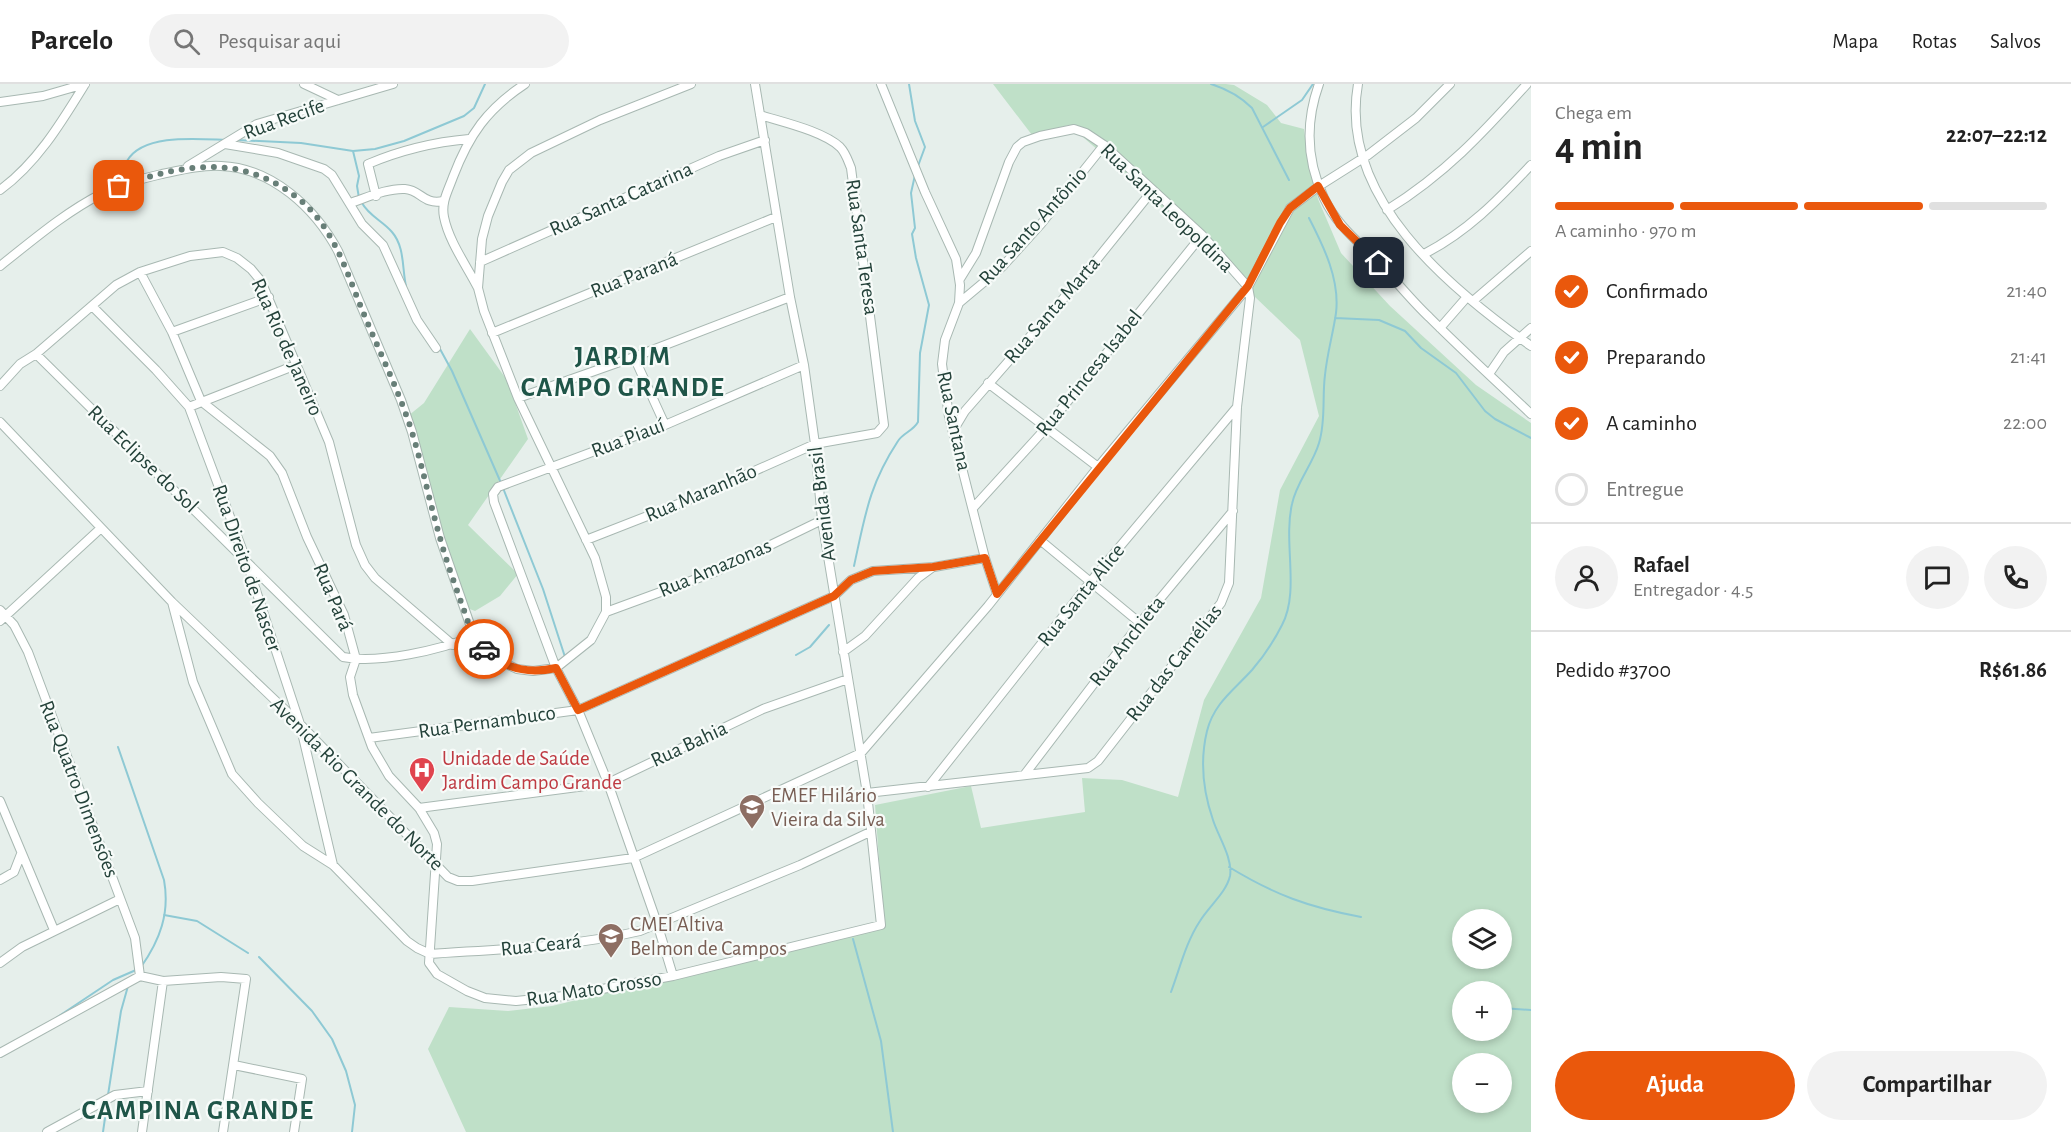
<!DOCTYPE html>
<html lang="pt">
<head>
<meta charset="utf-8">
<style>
  body { margin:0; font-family:"Alegreya Sans",sans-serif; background:#f2f2f2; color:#222; height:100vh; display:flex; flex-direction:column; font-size:22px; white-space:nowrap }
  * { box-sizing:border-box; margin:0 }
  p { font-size:20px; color:#767676 }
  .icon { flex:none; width:33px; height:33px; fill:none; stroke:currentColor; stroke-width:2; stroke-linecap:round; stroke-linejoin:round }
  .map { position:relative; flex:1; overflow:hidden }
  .details { display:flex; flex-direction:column; background:#fff; width:540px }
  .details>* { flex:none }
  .controls { position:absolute; left:1452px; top:825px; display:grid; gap:12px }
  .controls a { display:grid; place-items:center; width:60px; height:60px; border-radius:50%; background:#fff; box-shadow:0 3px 9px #0003; font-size:30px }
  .pin { position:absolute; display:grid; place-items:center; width:51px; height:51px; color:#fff; margin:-26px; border-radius:12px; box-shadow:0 3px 9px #0006 }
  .courier { position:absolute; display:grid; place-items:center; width:60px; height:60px; margin:-30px; border:4px solid #ea580c; border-radius:50%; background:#fff; color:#222; box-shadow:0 2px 8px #0007 }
  .overview em { font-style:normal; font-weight:700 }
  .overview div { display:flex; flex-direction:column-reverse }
  .overview { display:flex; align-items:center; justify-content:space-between; height:102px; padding:0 24px }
  h1 { font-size:39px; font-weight:700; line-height:45px }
  .bar { display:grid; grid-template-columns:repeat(4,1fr); gap:9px 6px; align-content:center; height:72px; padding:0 24px }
  .bar i { height:8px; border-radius:4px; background:#e0e0e0 }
  .bar .on { background:#ea580c }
  .bar p { grid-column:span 4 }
  .line { display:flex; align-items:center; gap:15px; padding:0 24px; border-top:2px solid #e0e0e0 }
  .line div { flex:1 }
  .round { display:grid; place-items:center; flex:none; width:63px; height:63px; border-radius:32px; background:#f2f2f2 }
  ol { padding:0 24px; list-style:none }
  li { display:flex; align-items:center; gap:18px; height:66px }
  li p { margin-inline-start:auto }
  li .icon { padding:6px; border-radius:50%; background:#ea580c; color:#fff; stroke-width:4 }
  li:last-child { color:#767676 }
  li i { width:33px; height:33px; border:3px solid #e0e0e0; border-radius:50% }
  .action { display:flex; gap:12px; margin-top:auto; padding:12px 24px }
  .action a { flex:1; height:69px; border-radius:36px; background:#ea580c; color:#fff; font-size:24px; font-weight:700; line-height:69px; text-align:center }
  .action a+a { background:#f2f2f2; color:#222 }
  header { display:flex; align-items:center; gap:36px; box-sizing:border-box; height:84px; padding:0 30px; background:#fff; border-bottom:2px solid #e0e0e0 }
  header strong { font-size:28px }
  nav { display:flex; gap:33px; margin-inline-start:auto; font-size:21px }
  .search { width:420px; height:54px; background:#f2f2f2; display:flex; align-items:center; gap:15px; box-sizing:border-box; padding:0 21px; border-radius:33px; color:#767676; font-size:22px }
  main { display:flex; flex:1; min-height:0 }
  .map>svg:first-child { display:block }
  .green { fill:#bfe0c8; fill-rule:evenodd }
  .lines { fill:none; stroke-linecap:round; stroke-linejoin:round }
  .stream { stroke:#8ec9d4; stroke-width:2 }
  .minor-casing { stroke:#a8b8b2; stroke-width:10 }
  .minor { stroke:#fff; stroke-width:8 }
  .done { stroke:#687f78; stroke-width:6; stroke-dasharray:0 10.8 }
  .route { stroke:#ea580c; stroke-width:8 }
  .labels { text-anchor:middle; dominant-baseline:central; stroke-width:4.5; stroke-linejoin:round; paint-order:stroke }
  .street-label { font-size:21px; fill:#24423a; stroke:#f7fbf9 }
  .health-label { font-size:21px; fill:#be3a42; stroke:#f7fbf9; text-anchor:start }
  .education-label { font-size:21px; fill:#785e54; stroke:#f7fbf9; text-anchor:start }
  .district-label { font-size:27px; font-weight:bold; letter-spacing:1.5px; fill:#1f5548; stroke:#f7fbf9 }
</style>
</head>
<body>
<header>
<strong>Parcelo</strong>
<div class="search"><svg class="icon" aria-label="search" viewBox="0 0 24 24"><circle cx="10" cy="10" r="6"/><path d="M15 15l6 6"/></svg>Pesquisar aqui</div>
<nav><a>Mapa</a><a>Rotas</a><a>Salvos</a></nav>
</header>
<main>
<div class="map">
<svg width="1531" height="1048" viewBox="0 0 1531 1048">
  <rect width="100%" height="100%" fill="#e6efeb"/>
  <path class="green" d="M993,0H1226L1234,1L1267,21L1281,39L1304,45L1309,80L1318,115L1341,169L1390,222L1476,301L1531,339V1048H466L428,965L449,923L508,927L552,922L790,864L884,844L875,721L971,702L981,744L1085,728L1082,694L1122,696L1178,713L1204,616L1261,514L1280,406L1319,332L1300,256L1136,99L1069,41L1032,51ZM1462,836H1502V874H1462ZM1462,908H1502V946H1462ZM1462,980H1502V1018H1462Z
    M470,245L507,296L528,355L468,441L518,490L500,512L475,527L467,524L448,470L408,332L424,319Z"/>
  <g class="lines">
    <path class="stream" d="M909,0L915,37L925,63L918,82
      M1211,0C1227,5 1240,12 1252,24L1289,96
      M1263,43L1302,16L1313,0
      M237,56L301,59L353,67L375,65L404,57L464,32L474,24L485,0
      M353,67L359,92L357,102L359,114
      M120,100C122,93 123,83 127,77C143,49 199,55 226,56
      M362,119C369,132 383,137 392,148C405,163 402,185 406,202
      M1335,234L1379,236L1405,247L1421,264L1456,289L1485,327L1495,335L1531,354
      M440,265L452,287L501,399
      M503,404L543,505L565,573
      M854,482C865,432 869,401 898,357C903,349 913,347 918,338L920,269L929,221L916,174L912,150L915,144L911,109L915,91
      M796,571L810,563L829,541
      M118,663L164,796C170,829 160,856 141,883
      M1229,783C1275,811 1308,823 1361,833
      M164,831L197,837L248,869
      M853,855L881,957L893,1048
      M259,873L312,927L332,955L346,987L355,1021L352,1048
      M1171,908C1180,884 1186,858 1200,837C1209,822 1226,809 1230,792C1233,774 1218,752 1213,736C1203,707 1200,676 1207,647C1214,619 1234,606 1252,586C1264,572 1274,557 1282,541C1300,507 1283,459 1292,420C1296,399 1313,380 1319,359C1326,337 1322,313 1325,291C1327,270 1333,250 1336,229C1340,196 1324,163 1309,134
      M1502,924L1531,926
      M56,934L113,896L136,886
      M108,1011L121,927L128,902
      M103,1048L107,1020"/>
    <g class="minor-casing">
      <path id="minor" d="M304,0L338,16
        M881,0L925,108L956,175L960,201L959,219L945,256L942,280L949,333L985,474L997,510
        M1319,0C1305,39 1306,76 1324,114C1337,142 1359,158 1379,179C1396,197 1411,216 1429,233C1462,266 1497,298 1531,330
        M1358,0C1338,113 1449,204 1531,262
        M0,18L43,12L85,0
        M225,60L278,69L324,85L332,91L362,140L383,161L417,236L436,264
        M188,82L257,40L393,0
        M0,106C37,79 61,39 85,0
        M376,112L368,80C401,66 435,58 469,55
        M350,119C366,114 387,104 405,105C421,106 423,121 443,117
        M1387,126C1445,90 1482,50 1527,0
        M1424,170C1467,148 1498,116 1531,81
        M480,178L719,72L765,56
        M0,182C32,157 64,129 101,110C120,100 141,95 162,90C181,86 201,81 221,82C272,84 315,124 338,167L401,316L412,348L440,454L474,552L494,574L517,585L533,587L556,584L591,556L606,528V513L595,474L518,314L484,227L478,204L482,155L488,132L502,98L509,86L531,69L600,36L691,0
        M140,188L172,248L201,317L270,372L282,389L307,453L344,531L356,575L350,593L353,611L372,663L389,692L419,724L434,749L437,760L429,879L437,890L467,907L485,914L516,917L564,912L673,892L881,841L867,709L822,436L815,360L804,281L790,213L755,0
        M478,204C467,182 449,158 444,133C441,118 448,107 453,93C469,51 487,25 525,0
        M1473,217L1531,167
        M959,219L1002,183L1041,140L1104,61
        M92,222L156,286L189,323L245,473L300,640L333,781
        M1440,244L1467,213
        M172,248L269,213
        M492,249L776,133
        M36,270L343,573C379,580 440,566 474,552
        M634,273L665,341
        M1489,290L1504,268L1531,244
        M988,299L1098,383
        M0,302L20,280L36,270L116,201L140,188L190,172L223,168L237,174L251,185L261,197L329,358L356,461L365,481L375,494L453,561
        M518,314L634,273L790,213
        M189,323L296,281
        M0,338L172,518L300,640L448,793L458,797H472L633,774L861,669L988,522L1098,383L1248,203L1290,124L1319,102L1368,71L1416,34L1450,0
        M953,347L965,327L1090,184L1152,107
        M973,424L1046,344L1202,151
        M586,456L696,413L815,360L877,349L884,341L851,84C848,77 846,69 840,63C823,47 782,38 760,31
        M1040,456L1140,539
        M172,518L193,598L232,690L258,719L303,762L333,781L407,857L417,864L430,870C501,865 571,863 640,847L800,781L870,748
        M0,526L14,541L28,568L135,854L140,892
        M606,528L715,488L822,436
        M0,537L101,444
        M843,568L865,552L918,494L933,483
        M369,654L578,626L834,512L851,496L873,487L934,483L985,474
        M1025,690L1140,539L1233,427
        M928,703L1091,497L1237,323
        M867,709L1088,684L1098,677L1221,519L1229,499L1237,323L1250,214L1248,203L1202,151L1104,61L1086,49L1074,45L1040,52L1023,58L1017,63L1009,78L976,169L960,195
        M0,717L54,846
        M419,724L608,699L763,625L848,595
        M0,796L14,788L21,770
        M0,879L22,863L120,815
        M673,892L657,839L608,699L578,626L556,584L494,418L493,410L498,403L665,341L804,281
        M0,969L140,892L163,897L221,893L246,895L223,1048
        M234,981L302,995L294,1048
        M47,1048L115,1011L148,1007
        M142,1048L163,897"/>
    </g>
    <use href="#minor" class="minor"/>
  </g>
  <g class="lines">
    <path class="done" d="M119,102C182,81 238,69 295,112C333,140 346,187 363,228C379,267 398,305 411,345C422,380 429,416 439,450C447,481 459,511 469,541L474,552L484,565"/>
    <path class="route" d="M484,565C504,585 529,590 556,584L578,626L834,512L851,496L873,487L933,483L985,474L997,510L1248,202L1280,139L1290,124L1318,102L1340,141L1379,179"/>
  </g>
  <defs>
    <g id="hospital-pin" transform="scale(1.35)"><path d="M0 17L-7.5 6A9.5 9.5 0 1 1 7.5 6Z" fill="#e0444e" stroke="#f7fbf9"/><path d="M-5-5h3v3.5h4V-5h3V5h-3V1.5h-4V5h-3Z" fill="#fff"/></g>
    <g id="school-pin" transform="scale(1.35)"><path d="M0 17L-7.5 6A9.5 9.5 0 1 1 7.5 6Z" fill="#8d6e63" stroke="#f7fbf9"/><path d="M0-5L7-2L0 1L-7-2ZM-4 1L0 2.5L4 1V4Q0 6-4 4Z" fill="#fff"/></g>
  </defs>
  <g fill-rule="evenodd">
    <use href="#hospital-pin" x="422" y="686"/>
    <use href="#school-pin" x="752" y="723"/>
    <use href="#school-pin" x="611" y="852"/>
  </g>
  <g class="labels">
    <g class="street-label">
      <text transform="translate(284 35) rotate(-20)">Rua Recife</text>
      <text transform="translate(621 115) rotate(-24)">Rua Santa Catarina</text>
      <text transform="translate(1167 124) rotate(44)">Rua Santa Leopoldina</text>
      <text transform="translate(1033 142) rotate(-48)">Rua Santo Antônio</text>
      <text transform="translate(862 163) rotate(82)">Rua Santa Teresa</text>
      <text transform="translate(634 191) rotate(-22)">Rua Paraná</text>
      <text transform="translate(1052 226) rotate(-49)">Rua Santa Marta</text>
      <text transform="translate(287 263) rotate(66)">Rua Rio de Janeiro</text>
      <text transform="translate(1089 289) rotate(-51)">Rua Princesa Isabel</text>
      <text transform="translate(954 337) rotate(78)">Rua Santana</text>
      <text transform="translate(628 354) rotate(-21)">Rua Piauí</text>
      <text transform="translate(143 375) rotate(44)">Rua Eclipse do Sol</text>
      <text transform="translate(701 409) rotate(-23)">Rua Maranhão</text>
      <text transform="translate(822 420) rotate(-97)">Avenida Brasil</text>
      <text transform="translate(247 484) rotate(71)">Rua Direito de Nascer</text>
      <text transform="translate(715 484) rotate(-23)">Rua Amazonas</text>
      <text transform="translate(1081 511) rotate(-51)">Rua Santa Alice</text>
      <text transform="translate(333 513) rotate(67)">Rua Pará</text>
      <text transform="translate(1127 557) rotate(-52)">Rua Anchieta</text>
      <text transform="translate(1174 579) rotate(-52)">Rua das Camélias</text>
      <text transform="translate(487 638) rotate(-8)">Rua Pernambuco</text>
      <text transform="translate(689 660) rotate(-25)">Rua Bahia</text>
      <text transform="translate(357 700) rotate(45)">Avenida Rio Grande do Norte</text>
      <text transform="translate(79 705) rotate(69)">Rua Quatro Dimensões</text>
      <text transform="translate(541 861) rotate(-6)">Rua Ceará</text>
      <text transform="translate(594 905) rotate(-9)">Rua Mato Grosso</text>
    </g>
    <g class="health-label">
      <text x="442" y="674">Unidade de Saúde<tspan x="442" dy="24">Jardim Campo Grande</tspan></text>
    </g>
    <g class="education-label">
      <text x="771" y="711">EMEF Hilário<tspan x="771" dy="24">Vieira da Silva</tspan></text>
      <text x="630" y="840">CMEI Altiva<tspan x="630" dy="24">Belmon de Campos</tspan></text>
    </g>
    <g class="district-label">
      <text x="623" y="272">JARDIM<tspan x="623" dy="31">CAMPO GRANDE</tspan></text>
      <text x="198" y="1026">CAMPINA GRANDE</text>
    </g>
  </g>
</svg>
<div class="controls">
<a><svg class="icon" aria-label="layers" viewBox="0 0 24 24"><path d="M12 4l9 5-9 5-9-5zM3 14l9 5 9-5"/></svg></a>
<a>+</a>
<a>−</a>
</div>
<div class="pin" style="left:119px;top:102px;background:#ea580c"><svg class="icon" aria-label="bag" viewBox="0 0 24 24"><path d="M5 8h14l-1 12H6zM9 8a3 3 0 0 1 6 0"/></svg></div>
<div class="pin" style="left:1379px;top:179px;background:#1f2937"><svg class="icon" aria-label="home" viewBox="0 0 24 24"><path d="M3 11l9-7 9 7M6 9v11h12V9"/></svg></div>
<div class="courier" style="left:484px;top:565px"><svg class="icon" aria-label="car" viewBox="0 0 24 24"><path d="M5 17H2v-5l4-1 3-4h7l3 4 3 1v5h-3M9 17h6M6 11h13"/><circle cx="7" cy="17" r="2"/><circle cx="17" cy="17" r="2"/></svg></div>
</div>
<section class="details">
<div class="overview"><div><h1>4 min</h1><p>Chega em</p></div><em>22:07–22:12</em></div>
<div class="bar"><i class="on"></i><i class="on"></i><i class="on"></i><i></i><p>A caminho · 970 m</p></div>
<ol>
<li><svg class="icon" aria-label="check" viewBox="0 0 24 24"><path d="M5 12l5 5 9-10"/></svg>Confirmado<p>21:40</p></li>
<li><svg class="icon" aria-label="check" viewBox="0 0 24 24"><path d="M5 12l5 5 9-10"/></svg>Preparando<p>21:41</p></li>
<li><svg class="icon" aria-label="check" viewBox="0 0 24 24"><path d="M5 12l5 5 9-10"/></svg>A caminho<p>22:00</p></li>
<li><i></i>Entregue</li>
</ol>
<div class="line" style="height:108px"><a class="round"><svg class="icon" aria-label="person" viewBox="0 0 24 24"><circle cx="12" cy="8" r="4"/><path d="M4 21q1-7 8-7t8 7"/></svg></a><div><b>Rafael</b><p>Entregador · 4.5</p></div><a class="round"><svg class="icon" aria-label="chat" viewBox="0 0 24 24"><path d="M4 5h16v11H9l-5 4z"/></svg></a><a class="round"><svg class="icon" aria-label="phone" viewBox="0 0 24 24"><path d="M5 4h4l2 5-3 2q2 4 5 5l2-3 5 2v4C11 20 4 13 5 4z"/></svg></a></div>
<div class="line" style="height:78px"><div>Pedido #3700</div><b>R$61.86</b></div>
<div class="action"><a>Ajuda</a><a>Compartilhar</a></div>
</section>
</main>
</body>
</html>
